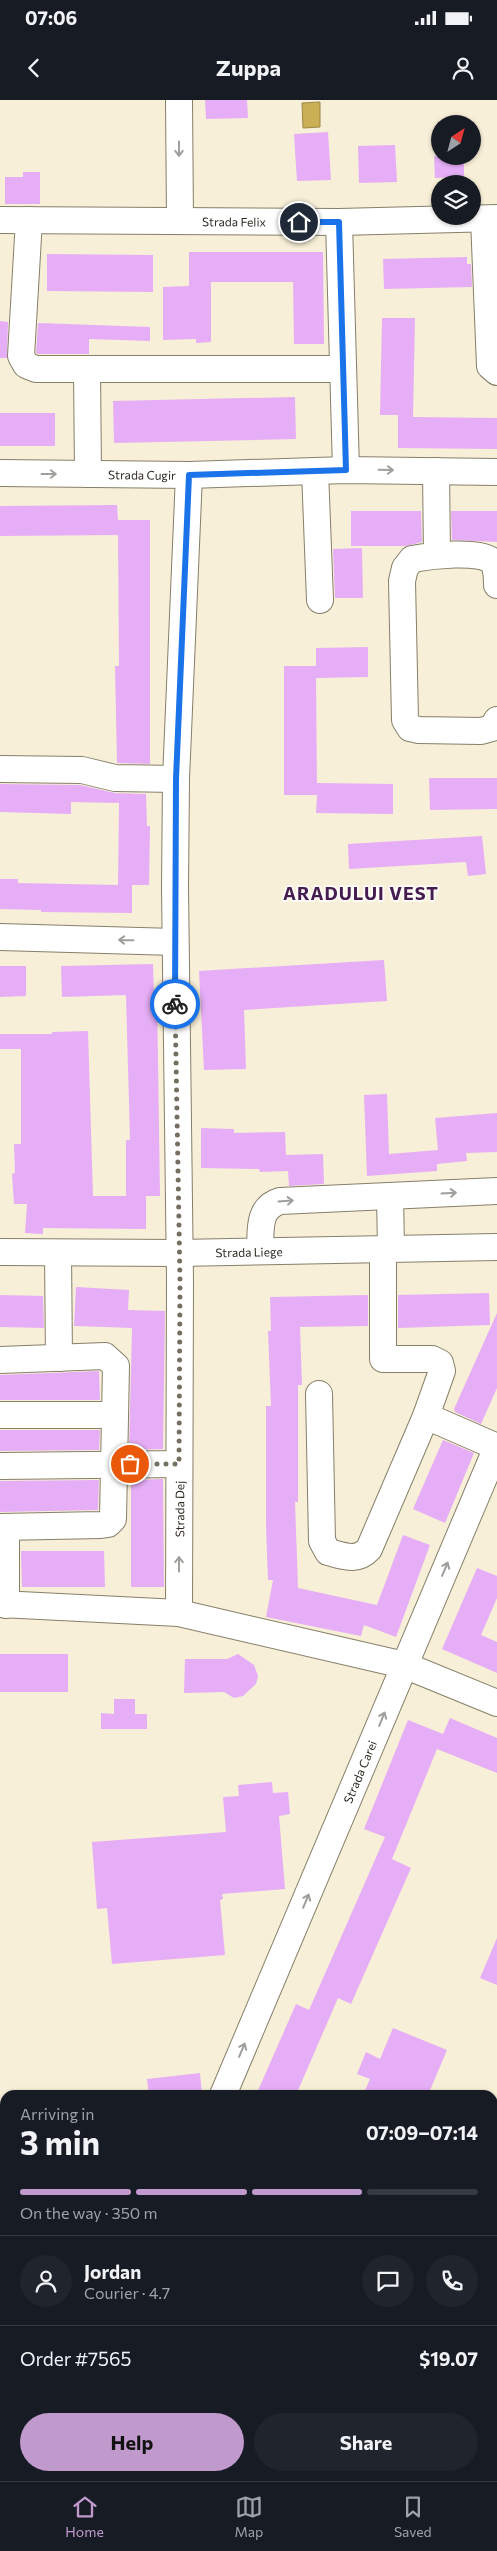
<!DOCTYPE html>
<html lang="en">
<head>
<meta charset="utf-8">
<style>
  body { margin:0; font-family:Commissioner,sans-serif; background:#20242c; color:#f1f3f6; height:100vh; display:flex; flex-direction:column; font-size:19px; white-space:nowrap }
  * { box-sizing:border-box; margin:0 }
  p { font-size:16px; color:#9ea1a6 }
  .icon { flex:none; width:28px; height:28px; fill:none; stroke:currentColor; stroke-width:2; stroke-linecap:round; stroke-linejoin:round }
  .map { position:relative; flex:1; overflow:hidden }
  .details { position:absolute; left:0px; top:1990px; width:498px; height:391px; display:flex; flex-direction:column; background:#171b24; border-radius:15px 15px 0 0; box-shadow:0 1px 4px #0004 }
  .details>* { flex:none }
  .needle { width:32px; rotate:36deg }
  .controls { position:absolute; left:431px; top:15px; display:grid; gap:10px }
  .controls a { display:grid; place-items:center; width:50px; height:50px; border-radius:50%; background:#171b24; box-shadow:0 1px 4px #0004; font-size:25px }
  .pin { position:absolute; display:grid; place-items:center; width:42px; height:42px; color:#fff; margin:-21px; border:2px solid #fff; border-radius:50%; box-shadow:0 1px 5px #0007 }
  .courier { position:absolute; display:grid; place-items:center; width:50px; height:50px; margin:-25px; border:4px solid #1a73e8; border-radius:50%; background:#fff; color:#222; box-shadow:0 1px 6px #0007 }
  .head em { font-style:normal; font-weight:700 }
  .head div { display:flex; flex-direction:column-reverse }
  .head { display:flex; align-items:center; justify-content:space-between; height:85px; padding:0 20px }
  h1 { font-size:32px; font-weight:700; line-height:38px }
  .bar { display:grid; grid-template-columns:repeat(4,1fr); gap:8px 5px; align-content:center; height:60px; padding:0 20px }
  .bar i { height:6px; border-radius:4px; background:#363941 }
  .bar .on { background:#c09acd }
  .bar p { grid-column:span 4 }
  .line { display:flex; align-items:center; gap:12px; padding:0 20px; border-top:1px solid #363941 }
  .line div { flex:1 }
  .round { display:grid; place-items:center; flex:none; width:52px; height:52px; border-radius:26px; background:#20242c }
  .primary-button { display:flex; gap:10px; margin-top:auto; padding:10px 20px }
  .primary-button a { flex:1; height:58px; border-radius:30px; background:#c09acd; color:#111; font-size:20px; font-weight:700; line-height:58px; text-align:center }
  .primary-button a+a { background:#20242c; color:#f1f3f6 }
  .status { display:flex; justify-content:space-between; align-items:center; height:35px; padding:0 25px; background:#171b24; direction:ltr }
  .status svg { height:14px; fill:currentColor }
  header { display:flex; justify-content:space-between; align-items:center; height:65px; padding:0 20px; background:#171b24; font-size:22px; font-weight:700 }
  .menu { display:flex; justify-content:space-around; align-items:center; height:70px; border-top:1px solid #363941; background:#171b24; font-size:14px; color:#9ea1a6 }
  .menu a { display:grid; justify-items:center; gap:2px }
  .menu .on { color:#c09acd }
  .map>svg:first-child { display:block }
  .green { fill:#dec77c }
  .water { fill:#cbaf55; stroke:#9c8745 }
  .building { fill:#e6aef6 }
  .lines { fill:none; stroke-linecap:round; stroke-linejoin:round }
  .minor-casing { stroke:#867f69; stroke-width:28 }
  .major-casing { stroke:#867f69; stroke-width:29 }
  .minor { stroke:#fff; stroke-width:26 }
  .major { stroke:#fff; stroke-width:28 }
  .oneway { stroke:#a09f9b }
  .done { stroke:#746f61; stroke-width:5; stroke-dasharray:0 9 }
  .route { stroke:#1a73e8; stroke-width:6 }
  .labels { text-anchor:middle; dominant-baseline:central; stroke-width:4; stroke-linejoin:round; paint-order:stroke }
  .street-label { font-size:12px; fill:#2d2a21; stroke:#fefcf7 }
  .district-label { font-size:18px; font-weight:bold; letter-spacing:1px; fill:#461d51; stroke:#fefcf7 }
</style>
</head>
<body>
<div class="status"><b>07:06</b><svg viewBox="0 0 49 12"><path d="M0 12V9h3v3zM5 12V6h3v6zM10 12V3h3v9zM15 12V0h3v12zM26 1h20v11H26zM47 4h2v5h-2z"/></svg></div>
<header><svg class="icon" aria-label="back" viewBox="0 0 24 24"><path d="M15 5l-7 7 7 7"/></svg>Zuppa<svg class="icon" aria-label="person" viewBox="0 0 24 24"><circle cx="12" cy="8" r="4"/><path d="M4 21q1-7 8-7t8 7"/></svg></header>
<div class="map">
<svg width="497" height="2381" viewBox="0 0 497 2381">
  <rect width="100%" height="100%" fill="#f7efd7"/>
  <path class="green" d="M497,2257V2307L495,2312L493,2311V2268Z"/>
  <path class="water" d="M320,2V27L303,28L302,3Z"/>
  <path class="building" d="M205,0H247L248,18L206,19Z
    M328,32L331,80L297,81L294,34Z
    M395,45L397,82L359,83L358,46Z
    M434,56H464V77L435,78Z
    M23,72H40V104H5V77H23Z
    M189,152H323L324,244H294L293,182H211V242L196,243V239L163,240V187L189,186Z
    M47,154L153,155V192L47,191Z
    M467,157V164H471L472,187L384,189L383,159Z
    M382,218H415L413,317L497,318V349L398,348V315H380Z
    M0,221L8,222L7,258H0Z
    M38,223L150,227V241L89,239V254H39L36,253Z
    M295,297L296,339L114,343L113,301Z
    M0,313H55V346H0Z
    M117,405L118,420H150V664L117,663L115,566H119L118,435L0,436V406Z
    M351,411H421L422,442L406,446H351Z
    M451,411H497V442L452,440Z
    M362,448L363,498H335L333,449Z
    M368,547V577L316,578L317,690V683L393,684V714L316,713L317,695H284V566H316V548Z
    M429,678H497V709L430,710Z
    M0,684L80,685L115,693L146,694L147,726H150L149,785H132V813L41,812V810L0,809V779H18V783L118,785L119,703L71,702V714L0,712Z
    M482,736L486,774L468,776L466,762L349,769L348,744Z
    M384,860L387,901L244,910L246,969L204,970L199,871Z
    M153,864L154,895H157L160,1096H146V1129L43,1128V1134L25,1133L27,1104H14L12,1074L15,1073L14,1044H21V949H0V934H52V932L88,931L93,1096H126V1040H130L126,895L62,897L61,866Z
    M0,866H26V896L0,897Z
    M387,994L389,1054L438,1050L435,1018L497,1013V1052L466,1053L467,1061L437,1064V1071L367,1076L364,995Z
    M201,1028L234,1029V1033L285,1032L286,1055L323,1054L324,1084L289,1086L288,1071L260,1072L259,1069L201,1068Z
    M76,1187L129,1190L128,1210L165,1211L163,1349L129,1350L132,1228L74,1226Z
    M489,1193L490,1225L398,1228V1195Z
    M0,1195L43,1196L44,1228L0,1227Z
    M368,1195V1226L300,1227L302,1285H298V1402H295L298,1488L377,1505L403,1435L430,1445L396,1537L364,1525L361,1536L266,1517L273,1480H268L266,1426V1306H271L268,1231H271L270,1197Z
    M497,1213V1288L481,1324L455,1312L454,1309Z
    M99,1271L100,1300H0V1275Z
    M0,1330H100L99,1350L0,1351Z
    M443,1340L474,1353L445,1423L413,1409Z
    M163,1379L164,1487H131V1380Z
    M99,1380L98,1410L0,1412V1381Z
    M21,1451H104L105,1487H22Z
    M477,1468L497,1476V1498L481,1535L497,1542V1573L442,1549Z
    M0,1554H68V1592H0Z
    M238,1554L254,1565L258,1576L256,1584L243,1596L234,1598L224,1592L184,1593L185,1559H227Z
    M114,1599H135V1614H147V1629H101V1613L114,1614Z
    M450,1618L497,1638V1673L437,1649L392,1759L411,1768L351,1904L338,1898L296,1995H256L296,1904L309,1910L385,1737L364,1729L408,1620L443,1634Z
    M272,1682L273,1693L288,1692L290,1714L279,1716L285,1789L222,1794L223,1799L220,1800L225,1855L112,1864L107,1808L97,1809L92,1742L226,1732L223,1697L239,1696L238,1685Z
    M497,1838V1885L480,1878Z
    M393,1928L447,1950L428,1995H363L370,1979L357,1974L366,1952L380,1959Z
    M200,1973L202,1995H149L147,1979Z"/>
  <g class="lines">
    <g class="minor-casing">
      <g id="minor">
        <path d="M179,0L180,121"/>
        <path d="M484,119L490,266L497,272"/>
        <path id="s1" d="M0,120L339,122L497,118"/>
        <path d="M29,120L21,256L26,265L36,269H343"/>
        <path d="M339,122L346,370"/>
        <path d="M87,270L88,374"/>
        <path d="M315,371L320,500"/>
        <path d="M436,371L437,455"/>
        <path id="s2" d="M0,373L189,375L346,370L497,372"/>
        <path d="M497,485C497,478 497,469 493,462C482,449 428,456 412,459L405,468L402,481L405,620L410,628L419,630L481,631L492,628L497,620"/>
        <path d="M0,669L82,670L115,678L176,679"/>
        <path d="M0,837L175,842"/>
        <path d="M390,1096L391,1149"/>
        <path d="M260,1151C261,1131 257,1108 280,1101L497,1091"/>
        <path id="s3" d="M0,1152L179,1153L497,1147"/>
        <path d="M58,1153L59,1258"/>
        <path d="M0,1260L105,1256L116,1266L113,1419L108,1424L101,1425L0,1427"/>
        <path d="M319,1294L322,1441L328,1452C344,1456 357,1462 369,1449L426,1316L442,1271L440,1263L432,1259H383V1149"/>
        <path d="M0,1315H115"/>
        <path d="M426,1316L497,1347"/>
        <path d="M0,1366L179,1364"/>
        <path d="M6,1427V1505"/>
        <path d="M0,1504L179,1513L404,1565L497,1603"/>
        <path id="s4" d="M179,1513L180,1181L175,787L176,679L189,375"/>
        <path id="s5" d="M223,1995L497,1347"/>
        <path d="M0,2093H5"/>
      </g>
    </g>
    <g class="major-casing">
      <path id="major" d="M492,2143L497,2133
        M393,2381L395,2376"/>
    </g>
    <use href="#minor" class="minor"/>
    <use href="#major" class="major"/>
  </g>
  <defs><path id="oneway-shaft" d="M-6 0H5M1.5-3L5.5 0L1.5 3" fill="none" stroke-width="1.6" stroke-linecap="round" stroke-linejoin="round" transform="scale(1.25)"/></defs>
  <g class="oneway">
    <use href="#oneway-shaft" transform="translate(179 49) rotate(90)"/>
    <use href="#oneway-shaft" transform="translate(386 370) rotate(1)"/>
    <use href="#oneway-shaft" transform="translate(49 374)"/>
    <use href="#oneway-shaft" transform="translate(126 840) rotate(-179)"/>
    <use href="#oneway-shaft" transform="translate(449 1093) rotate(-3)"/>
    <use href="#oneway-shaft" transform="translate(286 1101) rotate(-4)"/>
    <use href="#oneway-shaft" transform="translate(179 1464) rotate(-90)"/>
    <use href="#oneway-shaft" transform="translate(445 1469) rotate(-67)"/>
    <use href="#oneway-shaft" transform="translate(382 1619) rotate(-68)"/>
    <use href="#oneway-shaft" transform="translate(306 1801) rotate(-67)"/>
    <use href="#oneway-shaft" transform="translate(242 1950) rotate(-67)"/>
  </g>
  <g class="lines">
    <path class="done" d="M130,1364H179L180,1181L175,904"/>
    <path class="route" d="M175,904L176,679L189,375L346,370L339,122H299"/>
  </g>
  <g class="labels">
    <g class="street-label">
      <text stroke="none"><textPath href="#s1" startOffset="234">Strada Felix</textPath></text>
      <text stroke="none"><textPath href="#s2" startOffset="142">Strada Cugir</textPath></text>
      <text stroke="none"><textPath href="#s3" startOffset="249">Strada Liege</textPath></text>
      <text stroke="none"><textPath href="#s4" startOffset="104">Strada Dej</textPath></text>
      <text stroke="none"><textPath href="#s5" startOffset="351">Strada Carei</textPath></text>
    </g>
    <g class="district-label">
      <text x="361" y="793">ARADULUI VEST</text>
    </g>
  </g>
</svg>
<div class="controls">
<a><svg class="needle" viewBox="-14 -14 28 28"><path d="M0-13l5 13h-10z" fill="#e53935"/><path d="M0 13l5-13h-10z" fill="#9ea1a6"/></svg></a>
<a><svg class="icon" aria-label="layers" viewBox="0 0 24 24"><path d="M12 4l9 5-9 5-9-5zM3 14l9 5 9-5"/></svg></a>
</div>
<div class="pin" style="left:130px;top:1364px;background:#ea580c"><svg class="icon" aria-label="bag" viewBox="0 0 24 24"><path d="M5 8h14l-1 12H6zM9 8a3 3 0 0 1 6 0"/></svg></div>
<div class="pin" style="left:299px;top:122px;background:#1f2937"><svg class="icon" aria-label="home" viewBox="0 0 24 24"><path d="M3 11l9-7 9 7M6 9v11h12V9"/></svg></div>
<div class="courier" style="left:175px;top:904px"><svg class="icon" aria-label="bike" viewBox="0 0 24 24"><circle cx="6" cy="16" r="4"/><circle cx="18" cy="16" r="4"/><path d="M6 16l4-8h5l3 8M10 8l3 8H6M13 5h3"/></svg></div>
<section class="details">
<div class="head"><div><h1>3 min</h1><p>Arriving in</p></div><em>07:09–07:14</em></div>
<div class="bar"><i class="on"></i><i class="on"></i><i class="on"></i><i></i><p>On the way · 350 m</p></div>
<div class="line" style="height:90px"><a class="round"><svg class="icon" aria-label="person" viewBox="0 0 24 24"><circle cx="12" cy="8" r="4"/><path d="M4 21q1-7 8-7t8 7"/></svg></a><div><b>Jordan</b><p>Courier · 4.7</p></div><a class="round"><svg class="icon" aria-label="chat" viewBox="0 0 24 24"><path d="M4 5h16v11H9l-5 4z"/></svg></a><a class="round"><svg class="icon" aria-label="phone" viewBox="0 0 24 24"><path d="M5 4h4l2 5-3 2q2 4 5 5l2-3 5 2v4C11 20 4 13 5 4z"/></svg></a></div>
<div class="line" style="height:65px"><div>Order #7565</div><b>$19.07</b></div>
<div class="primary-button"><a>Help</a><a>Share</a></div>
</section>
</div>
<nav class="menu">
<a class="on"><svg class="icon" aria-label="home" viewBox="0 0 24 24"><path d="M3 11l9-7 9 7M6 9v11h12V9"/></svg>Home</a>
<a><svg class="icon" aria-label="map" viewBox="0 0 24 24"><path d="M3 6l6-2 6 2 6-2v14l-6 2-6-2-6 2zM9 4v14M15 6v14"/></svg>Map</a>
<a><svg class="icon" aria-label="saved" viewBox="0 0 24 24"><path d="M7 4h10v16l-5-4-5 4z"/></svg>Saved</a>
</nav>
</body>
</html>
